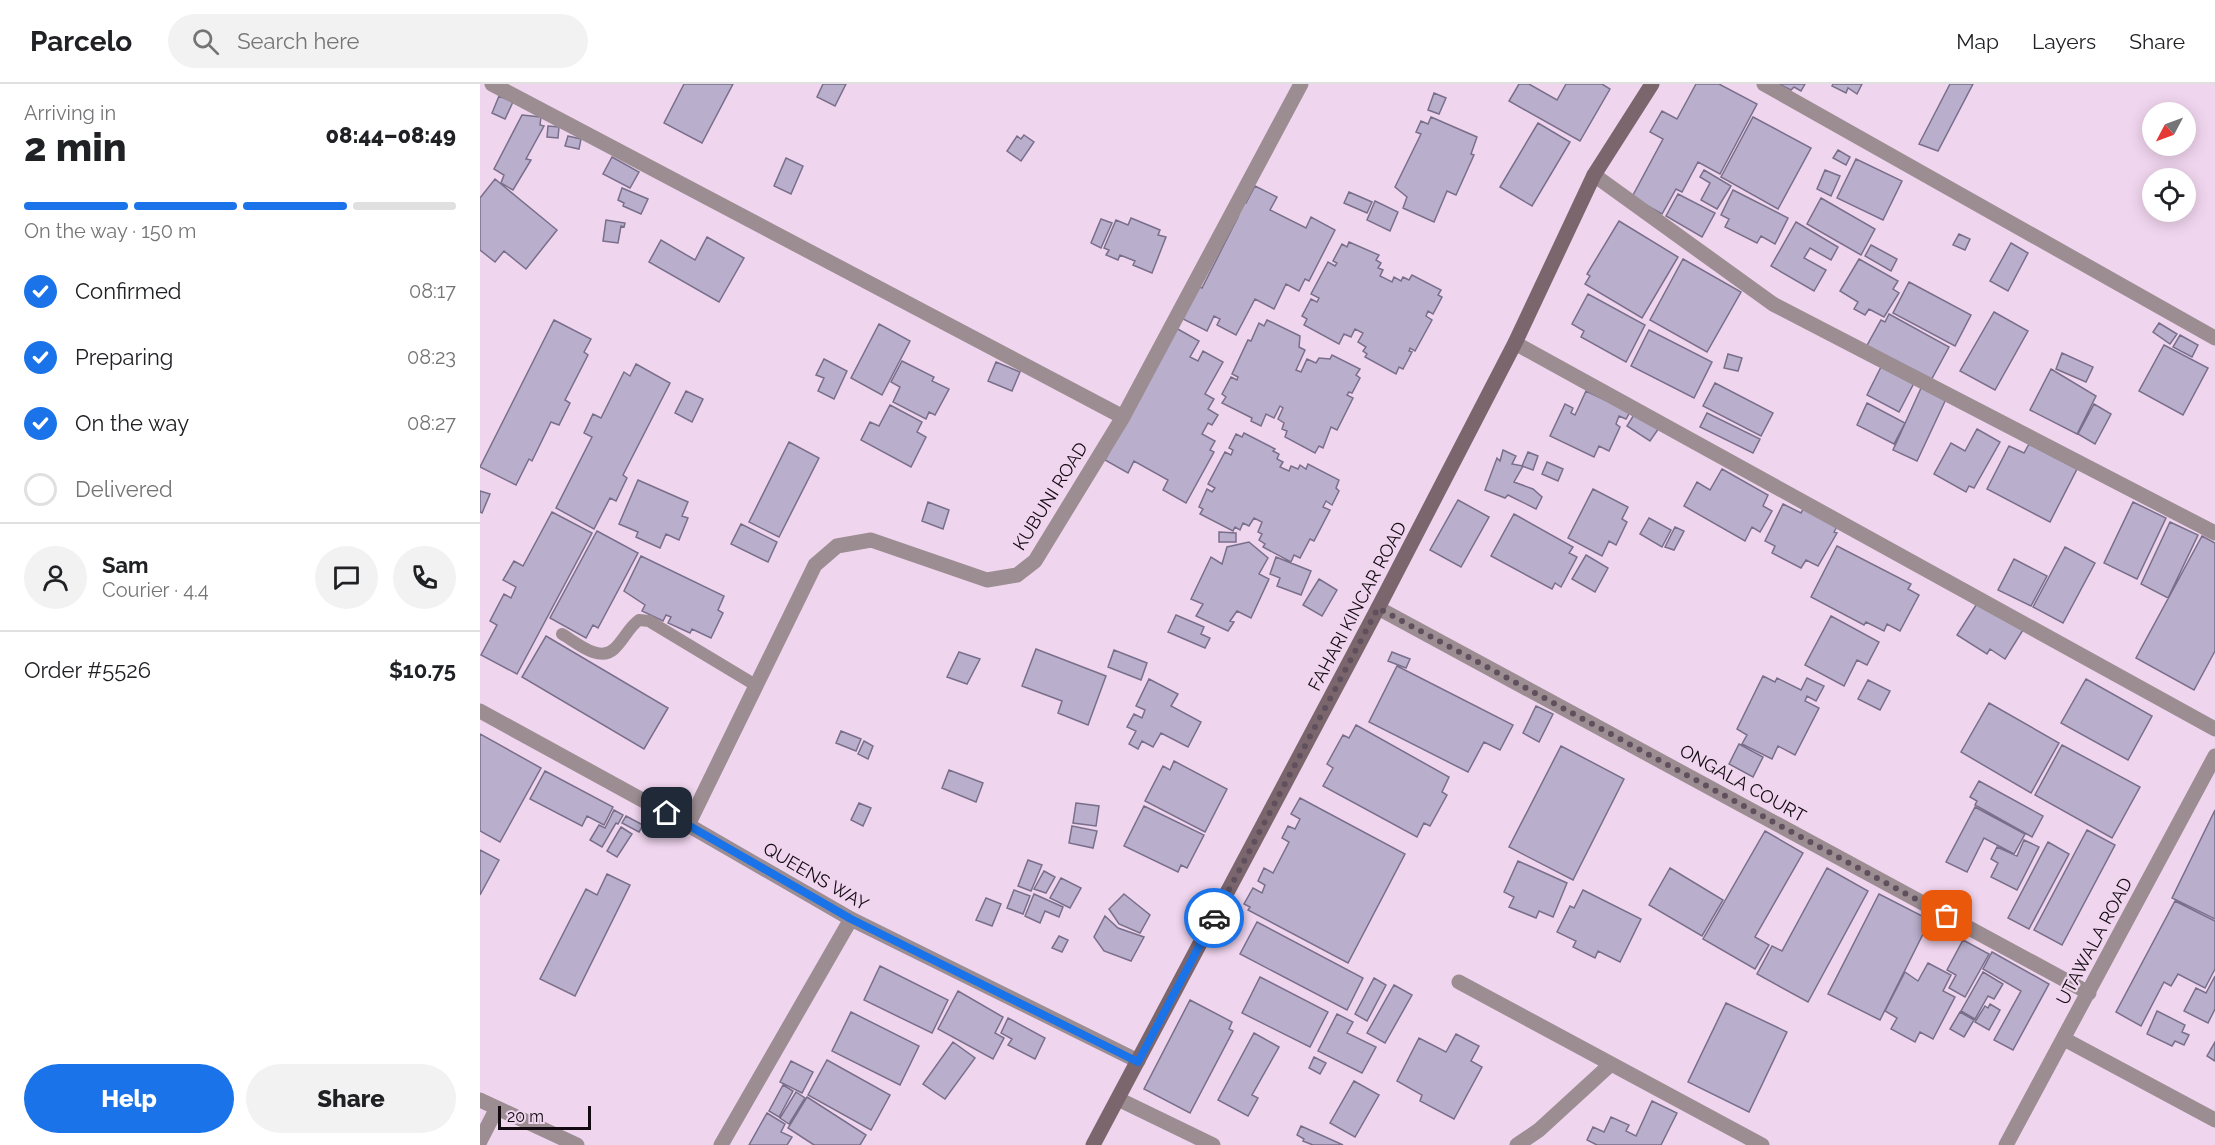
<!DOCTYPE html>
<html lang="en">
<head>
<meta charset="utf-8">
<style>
  body { margin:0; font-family:Raleway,sans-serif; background:#f2f2f2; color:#202124; height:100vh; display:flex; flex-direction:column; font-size:22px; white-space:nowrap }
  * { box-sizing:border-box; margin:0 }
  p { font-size:20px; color:#757577 }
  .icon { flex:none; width:33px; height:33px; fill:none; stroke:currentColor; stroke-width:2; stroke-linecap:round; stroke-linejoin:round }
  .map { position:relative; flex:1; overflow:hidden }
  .side { display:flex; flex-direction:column; background:#fff; width:480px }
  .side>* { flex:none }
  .needle { width:39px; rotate:229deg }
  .controls { position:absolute; left:1662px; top:18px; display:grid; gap:12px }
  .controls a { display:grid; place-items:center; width:54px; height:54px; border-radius:50%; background:#fff; box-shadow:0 3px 15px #0003; font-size:30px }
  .scale { position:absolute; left:18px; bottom:15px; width:93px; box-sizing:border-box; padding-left:6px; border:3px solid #120911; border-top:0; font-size:16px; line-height:21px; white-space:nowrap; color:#120911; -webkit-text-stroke:4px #f0d5ee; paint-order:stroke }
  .pin { position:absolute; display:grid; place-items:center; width:51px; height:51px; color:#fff; margin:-26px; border-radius:12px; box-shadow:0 3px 9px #0006 }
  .courier { position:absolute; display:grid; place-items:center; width:60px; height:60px; margin:-30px; border:4px solid #1a73e8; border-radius:50%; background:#fff; color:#222; box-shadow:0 2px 8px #0007 }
  .head em { font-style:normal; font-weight:800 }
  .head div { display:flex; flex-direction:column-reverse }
  .head { display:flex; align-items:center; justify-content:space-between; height:102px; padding:0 24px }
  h1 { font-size:39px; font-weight:800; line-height:45px }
  .bar { display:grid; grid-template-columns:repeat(4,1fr); gap:9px 6px; align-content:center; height:72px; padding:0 24px }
  .bar i { height:8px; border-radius:4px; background:#e0e0e0 }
  .bar .on { background:#1a73e8 }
  .bar p { grid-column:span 4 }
  .line { display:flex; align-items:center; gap:15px; padding:0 24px; border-top:2px solid #e0e0e0 }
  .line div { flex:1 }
  .round { display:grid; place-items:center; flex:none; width:63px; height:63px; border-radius:32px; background:#f2f2f2 }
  ol { padding:0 24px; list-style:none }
  li { display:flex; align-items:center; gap:18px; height:66px }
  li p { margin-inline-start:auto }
  li .icon { padding:6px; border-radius:50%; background:#1a73e8; color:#fff; stroke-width:4 }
  li:last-child { color:#757577 }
  li i { width:33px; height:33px; border:3px solid #e0e0e0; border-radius:50% }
  .action { display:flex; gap:12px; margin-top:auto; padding:12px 24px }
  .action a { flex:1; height:69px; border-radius:36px; background:#1a73e8; color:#fff; font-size:24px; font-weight:800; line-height:69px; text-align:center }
  .action a+a { background:#f2f2f2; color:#202124 }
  header { display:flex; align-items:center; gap:36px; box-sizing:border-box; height:84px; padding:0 30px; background:#fff; border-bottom:2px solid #e0e0e0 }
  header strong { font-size:28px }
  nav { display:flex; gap:33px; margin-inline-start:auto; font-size:21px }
  .search { width:420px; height:54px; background:#f2f2f2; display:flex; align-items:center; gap:15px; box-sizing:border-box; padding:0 21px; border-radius:33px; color:#757577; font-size:22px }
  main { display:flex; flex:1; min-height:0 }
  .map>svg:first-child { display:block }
  .building { fill:#b9afcd; stroke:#796f8b; stroke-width:1.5 }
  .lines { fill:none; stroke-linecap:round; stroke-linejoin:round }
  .lane { stroke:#9c8d92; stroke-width:12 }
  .street { stroke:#9c8d92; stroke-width:15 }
  .secondary { stroke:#7b666d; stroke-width:15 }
  .done { stroke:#60505e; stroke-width:6; stroke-dasharray:0 10.8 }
  .route { stroke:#1a73e8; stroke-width:8 }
  .labels { text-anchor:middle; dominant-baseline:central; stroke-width:4.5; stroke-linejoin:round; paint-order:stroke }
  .street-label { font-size:18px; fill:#120911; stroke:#f0d5ee }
</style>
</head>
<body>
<header>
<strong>Parcelo</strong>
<div class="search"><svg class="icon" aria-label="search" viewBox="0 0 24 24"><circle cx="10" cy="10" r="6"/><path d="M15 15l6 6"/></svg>Search here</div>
<nav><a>Map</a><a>Layers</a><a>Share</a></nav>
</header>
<main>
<section class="side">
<div class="head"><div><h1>2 min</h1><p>Arriving in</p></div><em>08:44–08:49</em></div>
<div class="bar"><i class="on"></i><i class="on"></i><i class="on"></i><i></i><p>On the way · 150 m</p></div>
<ol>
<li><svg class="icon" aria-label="check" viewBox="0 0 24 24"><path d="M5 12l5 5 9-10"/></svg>Confirmed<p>08:17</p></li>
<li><svg class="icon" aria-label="check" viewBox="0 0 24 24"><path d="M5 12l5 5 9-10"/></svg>Preparing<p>08:23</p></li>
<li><svg class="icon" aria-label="check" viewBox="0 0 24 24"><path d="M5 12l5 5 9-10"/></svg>On the way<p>08:27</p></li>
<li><i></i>Delivered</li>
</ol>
<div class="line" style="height:108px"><a class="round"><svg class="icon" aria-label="person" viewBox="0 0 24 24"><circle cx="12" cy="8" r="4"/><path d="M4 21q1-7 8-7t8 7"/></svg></a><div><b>Sam</b><p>Courier · 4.4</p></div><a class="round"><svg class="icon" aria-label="chat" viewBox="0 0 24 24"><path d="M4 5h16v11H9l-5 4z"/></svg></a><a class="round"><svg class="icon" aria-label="phone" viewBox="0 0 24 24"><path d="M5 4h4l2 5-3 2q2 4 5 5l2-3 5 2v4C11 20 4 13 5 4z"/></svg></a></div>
<div class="line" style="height:78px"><div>Order #5526</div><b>$10.75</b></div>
<div class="action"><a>Help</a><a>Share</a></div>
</section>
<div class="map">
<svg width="1735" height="1061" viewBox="0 0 1735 1061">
  <rect width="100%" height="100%" fill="#f0d5ee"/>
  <path class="building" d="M204,0H253L222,59L184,39Z
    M343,0H366L355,22L337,13Z
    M1039,0H1049L1077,16L1086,0H1122L1130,5L1100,57L1029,17Z
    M1216,0H1239L1277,20L1240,90L1218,78L1202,108L1196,105L1182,130L1152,113L1183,55L1170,48L1182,27L1197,35Z
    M1299,0H1325L1321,7L1314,3L1311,6Z
    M1353,0H1382L1377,10L1368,4L1366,9L1352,2Z
    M1470,0H1493L1458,67L1439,60Z
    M954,9L966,14L959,30L948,26Z
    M19,12L33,18L25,35L12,29Z
    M42,31L61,33L60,41L64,42L46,75L51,76L33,106L21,99L24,91L14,85Z
    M951,33L997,53L991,70L994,71L976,111L967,107L954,138L923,124L927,113L915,103L941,50L936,48L941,37L948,40Z
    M1273,33L1331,64L1298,125L1241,93Z
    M1058,39L1090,58L1052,122L1020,103Z
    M68,42L79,43L78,54L67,53Z
    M544,51L554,58L541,77L527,67L537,52L541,55Z
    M88,52L101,55L99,65L85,62Z
    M1358,66L1370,73L1366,81L1353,74Z
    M132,73L159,88L150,104L123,90Z
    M306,74L323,82L311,110L294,102Z
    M1376,75L1422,97L1403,136L1357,114Z
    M1224,86L1251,102L1237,125L1221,116L1230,99L1220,93Z
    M1345,86L1360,92L1351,112L1337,105Z
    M15,95L77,146L46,185L24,167L15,178L0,166V114Z
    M775,102L797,113L790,126L826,144L831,133L855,146L829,197L825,195L819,207L806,200L794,225L775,215L756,251L737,241L740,235L734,232L727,247L703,235L717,202L722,204L758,133L763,117L766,119Z
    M142,104L168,115L161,130L143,122L144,119L138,116Z
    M1253,106L1308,134L1295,160L1281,152L1277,159L1245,143L1249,135L1241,131Z
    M869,108L892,118L887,129L864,119Z
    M1198,110L1235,129L1222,153L1186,132Z
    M1341,114L1395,145L1381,171L1327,140Z
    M895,117L918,128L910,147L887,136Z
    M651,134L680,146L678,151L686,153L672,189L653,181L655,177L640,171L638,176L626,171L629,166L624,164L636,136L648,141Z
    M621,135L632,139L621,164L611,159Z
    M126,136L145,139L144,143L141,142L138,159L123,157Z
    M1139,137L1198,173L1162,234L1105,200L1110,192L1107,190Z
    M1316,138L1358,163L1351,176L1330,164L1324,174L1346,186L1334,207L1291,182Z
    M1479,150L1490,155L1485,166L1473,161Z
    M227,153L264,174L239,218L169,178L181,156L215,176Z
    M869,158L899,171L896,176L901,179L898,184L903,186L900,192L912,198L914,193L921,197L923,193L929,196L932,191L961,206L958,211L962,213L953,230L948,227L946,232L952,236L935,267L930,264L929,267L932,268L923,285L919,283L916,290L885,273L887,270L883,267L886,263L878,258L883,249L875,245L871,253L864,250L859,260L824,241L827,235L822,232L831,215L837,218L839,214L831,210L848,178L855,182L857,179L853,177L862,160L867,163Z
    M1531,159L1548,169L1528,207L1510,197Z
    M1391,161L1417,175L1411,187L1385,172Z
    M1203,175L1261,208L1227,268L1170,236Z
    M1379,175L1418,197L1413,205L1419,209L1404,233L1389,225L1385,231L1374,225L1378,218L1360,207Z
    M1429,198L1491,231L1475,262L1413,229Z
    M1108,210L1165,241L1146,278L1101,253L1104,247L1092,240Z
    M1514,228L1548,247L1515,306L1480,287Z
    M1409,230L1469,263L1449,300L1385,265L1401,236L1405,238Z
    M74,236L111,255L104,268L108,271L85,316L90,319L79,341L71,338L52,377L49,375L36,401L0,383Z
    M787,236L820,252L819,263L825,266L816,286L821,288L827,275L836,279L839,274L850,275L852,271L880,285L876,291L880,294L872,309L869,308L867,311L873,314L857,346L851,343L843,364L839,362L835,369L805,353L807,347L802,345L804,339L798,335L803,324L800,322L794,334L786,330L781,342L771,337L772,334L742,319L746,313L742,310L751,293L757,296L758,293L752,290L768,256L771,257L779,239L784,242Z
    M1679,239L1697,250L1690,260L1673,248Z
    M399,240L430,257L402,311L371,294Z
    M696,244L719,257L710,273L718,277L723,267L743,278L725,310L734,315L728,325L738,331L732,341L728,339L722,350L735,357L730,366L734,368L706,419L683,406L688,396L654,377L648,389L625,376Z
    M1169,246L1232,278L1214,314L1151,282Z
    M1700,251L1718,261L1712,273L1693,263Z
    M1684,261L1728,284L1703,331L1659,307Z
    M1582,269L1613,283L1606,298L1576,285Z
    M1248,270L1262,274L1258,287L1244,284Z
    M344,275L367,287L354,315L338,307L344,294L336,291Z
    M422,277L454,293L452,297L469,305L455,331L449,328L446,335L413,318L420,303L411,298Z
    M516,278L540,288L532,307L508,297Z
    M156,280L190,299L143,391L147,394L136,417L130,414L114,445L76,424L112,353L104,349L113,330L121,334L144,288L150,292Z
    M1402,281L1435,297L1419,328L1387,311Z
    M1571,285L1616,312L1597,350L1550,326Z
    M1235,299L1293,329L1281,352L1223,322Z
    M1442,302L1467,313L1437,377L1413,366Z
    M206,307L223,315L212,338L195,329Z
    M1106,307L1150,328L1146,335L1139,332L1136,340L1140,343L1129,367L1119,362L1114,373L1070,352L1085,320L1093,324L1091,329L1095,331Z
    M1387,319L1425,339L1414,360L1377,341Z
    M1614,320L1631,330L1615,360L1598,350Z
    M410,321L442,338L437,348L446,353L431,383L381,356L390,338L399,342Z
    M1155,329L1179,344L1170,357L1147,342Z
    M1227,329L1280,355L1273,369L1220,343Z
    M1497,345L1520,358L1494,404L1489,402L1486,408L1454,390L1471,359L1485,367Z
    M764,349L795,365L793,367L799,370L797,375L803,378L800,383L809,387L811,382L818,385L820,381L826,385L828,380L859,396L856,404L859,407L852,421L846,417L843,423L850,426L834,457L830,455L820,474L814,471L811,478L783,463L785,460L779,456L782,450L778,448L782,438L774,434L769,442L763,439L760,446L755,443L753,447L720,430L723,425L719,423L727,405L732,408L735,404L728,400L745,368L751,371L753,366L749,364L756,350L762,353Z
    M309,358L339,374L299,453L269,438Z
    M1549,360L1597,385L1570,438L1507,405L1529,362L1544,369Z
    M1023,366L1036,372L1032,380L1043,382L1034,398L1053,405L1062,413L1056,425L1028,411L1025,414L1005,406L1017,374L1020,377Z
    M1048,368L1058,372L1053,386L1042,382Z
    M1067,378L1083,385L1078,397L1062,390Z
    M1242,385L1288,411L1283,422L1292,427L1280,448L1272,443L1265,457L1204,422L1217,398L1230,406Z
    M158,396L208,418L202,432L208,434L199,456L186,450L180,464L156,453L158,448L139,440Z
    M1113,405L1148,423L1142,435L1147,438L1136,461L1129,457L1122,472L1088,454Z
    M0,407L10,410L2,429L0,428Z
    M978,416L1009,433L981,483L950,466Z
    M448,418L469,426L463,445L442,437Z
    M1653,418L1686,434L1657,495L1624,479Z
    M1303,420L1321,429L1324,423L1358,441L1354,448L1357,449L1338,482L1326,476L1321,484L1292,469L1295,462L1285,457Z
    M72,428L112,449L37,590L1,571L17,541L10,537L24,510L31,514L36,503L23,496L34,477L43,482Z
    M1034,430L1093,463L1089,469L1097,473L1081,503L1075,499L1072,505L1011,472Z
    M1169,434L1191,446L1182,463L1160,450Z
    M1690,438L1718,451L1688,514L1661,500Z
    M261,440L297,458L288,478L251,460Z
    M1195,443L1204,447L1194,466L1185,463Z
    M117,447L158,469L118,544L113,541L106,554L70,534Z
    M739,448L756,449V458H739Z
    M1722,452L1735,459V567L1714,606L1656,574Z
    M769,458L788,474L779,490L789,495L771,534L757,527L750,537L754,538L748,547L716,532L723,520L711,515L731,473L742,480L747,463Z
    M1357,462L1431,500L1428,505L1439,511L1420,547L1407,540L1404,547L1386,538L1384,541L1331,513Z
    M1585,463L1615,479L1583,539L1553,523Z
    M1106,471L1128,484L1115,508L1092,495Z
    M161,472L244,512L238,526L243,529L231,554L212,545L210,549L188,539L191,533L186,531L183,537L162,527L165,521L144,507Z
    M796,473L831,487L821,511L797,502L800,494L790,490Z
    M1534,475L1567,492L1551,522L1518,506Z
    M839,495L857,506L842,532L823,521Z
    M1498,518L1543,546L1525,575L1510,565L1507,570L1477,551Z
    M696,531L724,543L721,550L730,554L725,564L688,548Z
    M1351,532L1399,558L1387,581L1377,576L1364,602L1325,581Z
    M66,552L188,624L164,665L42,593Z
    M556,565L626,592L608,641L578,629L582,617L542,602Z
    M634,566L667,579L661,596L628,583Z
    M479,568L500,575L487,600L467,593Z
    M912,568L930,575L926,584L908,577Z
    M917,582L1033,641L1020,666L1004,658L988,688L889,638Z
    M1283,592L1295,598L1297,594L1321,606L1327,594L1344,602L1336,617L1327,612L1325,617L1339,624L1315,671L1298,662L1292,675L1262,660L1267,651L1257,645Z
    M669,595L698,610L691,622L721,638L708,663L681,649L673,663L662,657L658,665L649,660L656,647L647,643L654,630L662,634L665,626L656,622Z
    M1606,595L1672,632L1648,676L1581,639Z
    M1388,596L1410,607L1400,626L1378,615Z
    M1509,619L1579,659L1551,709L1481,668Z
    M1056,622L1073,630L1059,658L1043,649Z
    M876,641L969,693L962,708L967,711L950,742L944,739L937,753L843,702L853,684L847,680L863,651L869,654Z
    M361,647L381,655L376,667L356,659Z
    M0,650L61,684L20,758L0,747Z
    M384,657L393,662L388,675L378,670Z
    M1259,660L1283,673L1273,693L1249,680Z
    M1582,661L1660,703L1632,754L1555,711Z
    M1081,662L1144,695L1093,796L1029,763Z
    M694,677L747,705L725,748L665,717L683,682L690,686Z
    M469,686L503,699L496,718L462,704Z
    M65,687L133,723L124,741L107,732L102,742L50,715Z
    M1499,697L1563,732L1552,753L1495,721L1497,717L1490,713Z
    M820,714L925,770L868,879L768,826L770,823L764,820L773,804L782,809L785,801L778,797L784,784L793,789L809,758L802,754L808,742L815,745L820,735L811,730Z
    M379,719L391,724L383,742L371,736Z
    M596,719L619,722L616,742L593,739Z
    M664,722L724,751L707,784L701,781L698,788L644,762Z
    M1495,723L1545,750L1534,770L1504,754L1487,788L1466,778Z
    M134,726L143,731L138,740L136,739L122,763L110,756L119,741L125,744Z
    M1735,726V835L1692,814Z
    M146,732L163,741L159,748L142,739Z
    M592,742L617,747L613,764L589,759Z
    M141,743L152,750L137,773L127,767Z
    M1607,746L1635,761L1582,861L1554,846Z
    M1285,747L1323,769L1275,853L1289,861L1275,885L1223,855Z
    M1544,756L1559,763L1537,806L1511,793L1518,779L1511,775L1517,763L1537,772Z
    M1568,758L1589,770L1549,845L1528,834Z
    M0,766L19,776L0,811Z
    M548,776L562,781L551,807L538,802Z
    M1038,777L1087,799L1073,833L1059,827L1056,834L1029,823L1034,813L1024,808Z
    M1190,784L1243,816L1222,852L1169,821Z
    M1347,784L1388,807L1328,918L1277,890L1292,862L1302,867Z
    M564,787L575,793L566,809L554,805Z
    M127,790L150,801L95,912L60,895L106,805L117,811Z
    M581,794L601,804L590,824L570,814Z
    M534,806L550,812L543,830L527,824Z
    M1103,806L1161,835L1140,878L1118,867L1115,874L1093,863L1096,857L1077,848L1090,822L1094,824Z
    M554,810L583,823L579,833L565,827L560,839L545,832Z
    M644,810L670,831L660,849L639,840L629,825Z
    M1399,810L1450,836L1400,936L1348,910Z
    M506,814L521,820L512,842L496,836Z
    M1695,817L1735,837V885L1725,904L1698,890L1691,902L1684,898L1661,942L1636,928Z
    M625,832L638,844L664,853L651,877L624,867L614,853Z
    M777,838L883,894L867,926L760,870Z
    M579,852L588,856L582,868L572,864Z
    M1483,856L1509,870L1485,913L1469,904L1476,891L1467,886Z
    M1512,868L1569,900L1533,966L1514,956L1541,907L1503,885Z
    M1448,879L1471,891L1463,907L1475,913L1453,955L1440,948L1435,958L1411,945L1417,934L1405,927L1425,888L1438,897Z
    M400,882L468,916L452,949L384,916Z
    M1503,888L1523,900L1514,915L1508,912L1495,935L1481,927Z
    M1735,892V925L1728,939L1704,927L1716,904L1726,909Z
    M780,893L848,928L830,963L762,929Z
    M894,894L906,901L887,937L875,930Z
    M914,901L932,911L905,959L887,949Z
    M478,907L523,933L515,949L524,954L513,975L458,945Z
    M710,916L752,938L749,945L753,947L710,1029L664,1005Z
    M1246,919L1307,948L1269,1028L1208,998Z
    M1510,920L1520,926L1509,946L1495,938L1505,922L1508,924Z
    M1677,927L1705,941L1702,948L1709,951L1704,961L1695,957L1692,962L1667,950Z
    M371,928L439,962L420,1001L352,967Z
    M1480,928L1494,936L1484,953L1470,945Z
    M857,930L873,938L867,949L896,963L882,989L838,967Z
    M528,934L565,954L555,975L528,961L532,955L521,949Z
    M774,949L799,963L772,1011L778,1014L768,1032L738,1016Z
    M976,950L999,962L991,977L1002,983L974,1035L940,1017L942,1011L917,997L939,954L966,968Z
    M473,958L495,974L465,1015L443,1000Z
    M1735,958V977L1727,972Z
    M834,973L846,979L840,990L829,984Z
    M347,976L410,1011L391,1046L328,1011Z
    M311,977L333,988L322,1009L300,998Z
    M874,997L899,1011L875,1053L850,1039Z
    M303,1001L313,1007L299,1033L289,1027Z
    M316,1008L325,1014L309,1040L300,1034Z
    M327,1013L386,1051L380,1061H334L308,1044Z
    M1172,1017L1197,1029L1181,1061H1117L1107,1056L1113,1043L1124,1048L1131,1033L1149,1041L1146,1047L1156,1052Z
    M287,1029L305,1040L301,1048L312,1053L307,1061H269Z
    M821,1042L863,1061H833L823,1057L824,1055L817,1051Z"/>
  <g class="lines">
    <path class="lane" d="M82,550C96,558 119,579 134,565C144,556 148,544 159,536L169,537L277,602"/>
    <path class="street" d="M12,0L643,333
      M1284,0L1735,254
      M1114,91L1293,220L1735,449
      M1035,259L1735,645
      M898,524L1609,909
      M0,627L208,741L371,835L658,977
      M208,741L335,481L357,462L391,456L507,496L537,491L555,477L643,333L821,0
      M979,898L1282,1061
      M1584,955L1735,1036
      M638,1015L733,1061
      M0,1016L97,1061
      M0,1057L17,1024
      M241,1061L371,835
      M1037,1061L1059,1046L1131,980
      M1526,1061L1735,672"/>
    <path class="secondary" d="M613,1061L898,524L1035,259L1114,91L1172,0"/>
  </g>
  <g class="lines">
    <path class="done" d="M734,834L898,524L1467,832"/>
    <path class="route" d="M187,729L371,835L658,978L734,834"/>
  </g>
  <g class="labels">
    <g class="street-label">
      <text transform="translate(570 412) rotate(-58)">KUBUNI ROAD</text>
      <text transform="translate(877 522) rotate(-62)">FAHARI KINCAR ROAD</text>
      <text transform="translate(1263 699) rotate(29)">ONGALA COURT</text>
      <text transform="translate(336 792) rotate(30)">QUEENS WAY</text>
      <text transform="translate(1614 857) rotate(-62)">UTAWALA ROAD</text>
    </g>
  </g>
</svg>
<div class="controls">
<a><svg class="needle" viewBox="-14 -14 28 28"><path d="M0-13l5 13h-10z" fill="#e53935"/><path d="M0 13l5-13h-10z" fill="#757577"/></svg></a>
<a><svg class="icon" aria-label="locate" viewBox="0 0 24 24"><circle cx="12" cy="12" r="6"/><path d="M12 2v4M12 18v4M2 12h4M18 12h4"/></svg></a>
</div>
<div class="scale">20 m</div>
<div class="pin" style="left:1467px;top:832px;background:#ea580c"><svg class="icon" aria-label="bag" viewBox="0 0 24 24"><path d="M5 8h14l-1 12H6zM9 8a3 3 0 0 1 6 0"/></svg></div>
<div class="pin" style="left:187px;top:729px;background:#1f2937"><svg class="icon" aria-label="home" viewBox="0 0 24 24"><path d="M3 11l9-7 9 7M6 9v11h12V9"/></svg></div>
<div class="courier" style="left:734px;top:834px"><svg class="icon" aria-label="car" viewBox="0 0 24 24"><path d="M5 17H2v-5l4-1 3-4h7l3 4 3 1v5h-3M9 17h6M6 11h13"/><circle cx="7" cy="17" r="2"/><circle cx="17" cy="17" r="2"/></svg></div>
</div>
</main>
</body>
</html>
